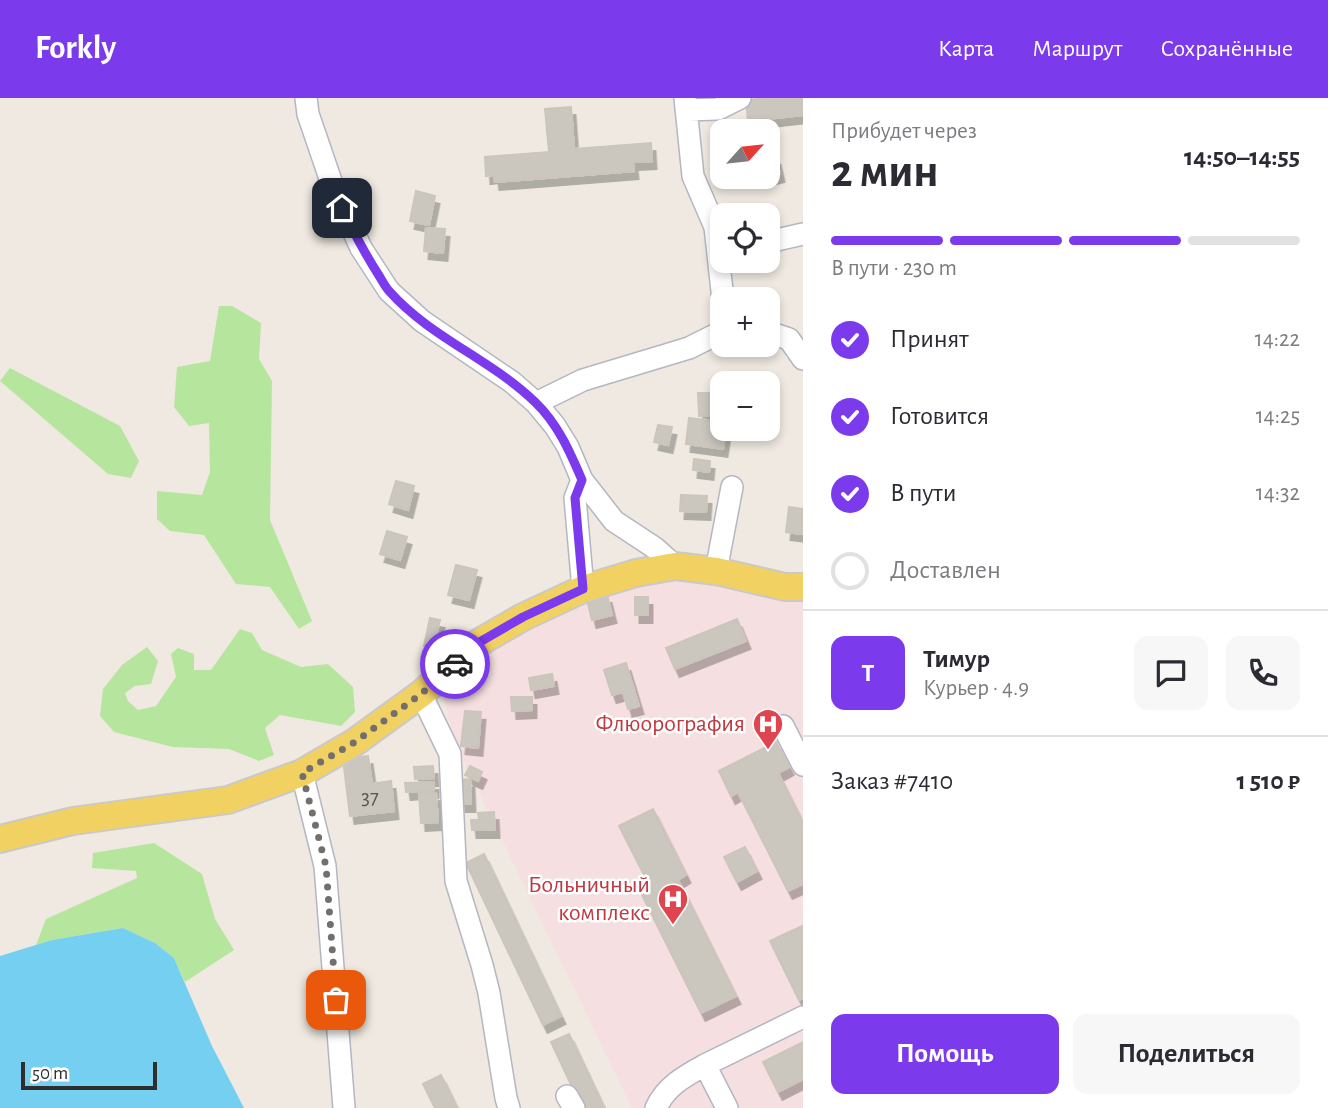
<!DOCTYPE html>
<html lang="ru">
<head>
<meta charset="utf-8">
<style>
  body { margin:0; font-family:"Alegreya Sans",sans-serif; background:#f7f7f7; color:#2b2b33; height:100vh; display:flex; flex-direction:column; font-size:26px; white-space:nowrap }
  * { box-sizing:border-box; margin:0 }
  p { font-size:23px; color:#7c7c81 }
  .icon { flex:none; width:38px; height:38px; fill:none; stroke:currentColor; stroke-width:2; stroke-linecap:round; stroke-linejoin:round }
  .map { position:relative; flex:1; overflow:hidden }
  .panel { display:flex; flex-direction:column; background:#fff; width:525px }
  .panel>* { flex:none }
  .needle { width:46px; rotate:63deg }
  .buttons { position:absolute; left:710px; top:21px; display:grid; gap:14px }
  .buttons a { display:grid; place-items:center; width:70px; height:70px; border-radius:14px; background:#fff; box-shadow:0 4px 10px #0003; font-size:35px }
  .scale { position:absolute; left:21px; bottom:18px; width:136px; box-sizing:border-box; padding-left:7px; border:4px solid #2e2e2e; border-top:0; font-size:19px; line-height:24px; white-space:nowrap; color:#2e2e2e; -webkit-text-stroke:5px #fff; paint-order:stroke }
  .pin { position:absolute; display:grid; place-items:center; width:60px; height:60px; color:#fff; margin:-30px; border-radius:14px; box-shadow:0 4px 10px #0006 }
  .courier { position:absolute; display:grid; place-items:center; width:70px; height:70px; margin:-35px; border:5px solid #7c3aed; border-radius:50%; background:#fff; color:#222; box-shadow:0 2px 9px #0007 }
  .headline em { font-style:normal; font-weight:700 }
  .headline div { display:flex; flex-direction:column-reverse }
  .headline { display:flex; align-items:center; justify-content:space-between; height:119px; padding:0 28px }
  h1 { font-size:46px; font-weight:700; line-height:52px }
  .bar { display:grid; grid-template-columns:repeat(4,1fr); gap:10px 7px; align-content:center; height:84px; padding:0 28px }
  .bar i { height:9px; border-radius:5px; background:#e1e1e2 }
  .bar .selected { background:#7c3aed }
  .bar p { grid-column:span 4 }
  .line { display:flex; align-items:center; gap:18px; padding:0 28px; border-top:2px solid #e1e1e2 }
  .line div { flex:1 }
  .round { display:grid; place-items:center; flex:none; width:74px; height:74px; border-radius:14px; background:#f7f7f7 }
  ol { padding:0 28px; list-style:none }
  li { display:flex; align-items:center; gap:21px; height:77px }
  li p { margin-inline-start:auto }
  li .icon { padding:7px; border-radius:50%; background:#7c3aed; color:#fff; stroke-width:4 }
  li:last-child { color:#7c7c81 }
  li i { width:38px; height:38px; border:4px solid #e1e1e2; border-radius:50% }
  .primary-button { display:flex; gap:14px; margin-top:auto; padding:14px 28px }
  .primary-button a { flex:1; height:80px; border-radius:14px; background:#7c3aed; color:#fff; font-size:28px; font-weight:700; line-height:80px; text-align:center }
  .primary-button a+a { background:#f7f7f7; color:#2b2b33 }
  header { display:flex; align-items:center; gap:42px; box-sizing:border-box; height:98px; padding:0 35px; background:#7c3aed; color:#fff }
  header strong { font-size:33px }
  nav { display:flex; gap:38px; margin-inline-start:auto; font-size:24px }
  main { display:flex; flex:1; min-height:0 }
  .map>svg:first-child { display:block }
  .medical { fill:#f5dfe0 }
  .green { fill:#b6e59e }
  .water { fill:#75cff0 }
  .building { fill:#cbc7bf; stroke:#cbc5ba; stroke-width:2; filter:url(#shadow) }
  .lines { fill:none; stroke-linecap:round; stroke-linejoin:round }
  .minor-casing { stroke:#b4b7c1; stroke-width:24 }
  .major-casing { stroke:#c9c9c9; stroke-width:30 }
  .minor { stroke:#fff; stroke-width:21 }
  .major { stroke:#f2d163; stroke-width:26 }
  .done { stroke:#726f6d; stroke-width:7; stroke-dasharray:0 12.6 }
  .route { stroke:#7c3aed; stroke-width:9 }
  .labels { text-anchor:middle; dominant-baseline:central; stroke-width:5; stroke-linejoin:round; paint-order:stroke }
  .number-label { font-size:21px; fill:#555452 }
  .health-label { font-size:24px; fill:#be3a42; stroke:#fff; text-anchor:end }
</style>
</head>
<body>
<header>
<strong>Forkly</strong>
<nav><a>Карта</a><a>Маршрут</a><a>Сохранённые</a></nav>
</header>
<main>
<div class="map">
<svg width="803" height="1010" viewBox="0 0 803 1010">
  <defs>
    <filter id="shadow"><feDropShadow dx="4.5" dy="8" stdDeviation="0" flood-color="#0004"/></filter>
  </defs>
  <rect width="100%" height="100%" fill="#efe9e1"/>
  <path class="medical" d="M653,478L803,497V1010H632L456,647L439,583L561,508Z"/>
  <path class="green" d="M219,208H232L261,225L259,261L272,283L270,422L312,523L299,531L270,489L236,486L204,437L170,433L157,421V393L202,397L210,374L209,325L189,328L174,309L177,269L210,263Z
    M10,270L120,328L139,363L131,380L108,376L0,283Z
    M240,531L252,535L262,552L301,569L328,566L353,589L355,614L341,628L280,617L265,630L274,657L259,663L229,651L173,649L114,634L100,618L103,591L122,567L147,549L158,563L151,586L135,588L125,595L128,603L138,612L156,608L176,579L171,556L178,550L194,556V572H211Z
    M154,745L202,776L215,821L234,852L185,884L174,860L155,845L123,830L52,842L36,847L46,821L137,780L136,773L92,770L93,755Z"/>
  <path class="water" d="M123,830L155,845L174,860L212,948L244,1010H0V858L52,842Z"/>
  <path class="building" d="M769,0H803V17L748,23L746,2Z
    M571,9L574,51L651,45L652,63L633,64L634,73L495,84L494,77L486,78L485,59L549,54L545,11Z
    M776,59L780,76L768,79V61Z
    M416,93L435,98L429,127L410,123Z
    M426,130L445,131L443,155L424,153Z
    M698,295H713L714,317L699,318Z
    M689,320L723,324V331H726L723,351L686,346Z
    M658,327L672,329L668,347L654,344Z
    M694,361L710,363L709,374L693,372Z
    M396,383L414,388L408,412L389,406Z
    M681,397L707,398L706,414L680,413Z
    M789,409L803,411V436L786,434Z
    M387,433L407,439L400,462L380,456Z
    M456,467L477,472L469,502L448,497Z
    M607,497L612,517L592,522L587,502Z
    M635,499H648V517H635Z
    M430,520L440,522L433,550L424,548Z
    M737,521L746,543L675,571L666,550Z
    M626,565L639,608L628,611L623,594L612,597L604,572Z
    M552,576L554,588L531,592L529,580Z
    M511,599H532V612L512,613Z
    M465,613L481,614L478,650L461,648Z
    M776,644L789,669L778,675L803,725V786L788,793L738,694L731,698L719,673Z
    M368,658L372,686L391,683L394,713L350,718L343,661Z
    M433,668L434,680L415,681L414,669Z
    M470,668L482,674L478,683L465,677Z
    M470,681L471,706H461L459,682Z
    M434,684V692L406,694L405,685Z
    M436,695L438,724L421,725L419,696Z
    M653,711L686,777L678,782L736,898L701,915L642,797L652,792L619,728Z
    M494,714L495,732H472L471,722H479L478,715Z
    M745,749L757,773L737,784L724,759Z
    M484,756L561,918L543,927L466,765Z
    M802,828L803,900L799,902L770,843Z
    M569,936L604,1010H582L551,944Z
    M803,944V981L778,994L763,964Z
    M441,977L457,1010H435L423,986Z"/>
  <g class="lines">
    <g class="minor-casing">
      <path id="minor" d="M306,0L308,16L333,89L361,150L389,193L422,223L512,284L536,305L555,328L568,349L582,382L614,423L655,450L675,468
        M685,0L693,78L715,129L723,202
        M687,12L718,11L740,0
        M768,144L803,136
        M768,234L789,241L803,261
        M536,305L583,282L689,250L723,233
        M582,382L575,400L583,491
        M716,473L732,389
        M421,596L450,656L456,783L482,867L489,895L506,1000L509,1010
        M783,628L803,667
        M302,675L325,768L344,1010
        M567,998L574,1010
        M656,1010C666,988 685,978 705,967
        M727,1010L705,967L803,919"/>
    </g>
    <g class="major-casing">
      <path id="major" d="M0,741L73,723L228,702L302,675L355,644L421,596L478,545L523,519L583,491L636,475L675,468L716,473L785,489H803"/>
    </g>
    <use href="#minor" class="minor"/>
    <use href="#major" class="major"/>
  </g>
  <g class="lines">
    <path class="done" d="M336,902L326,768L302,675L355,644L421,596L455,566"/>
    <path class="route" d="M342,110C353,133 364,154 378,176C382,182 385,189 390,194C430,239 492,262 535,304C558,326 570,354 582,382L575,400L583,491L523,519L478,545L455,566"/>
  </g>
  <defs>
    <g id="hospital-pin" transform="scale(1.575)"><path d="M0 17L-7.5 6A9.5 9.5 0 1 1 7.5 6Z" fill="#e0444e" stroke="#fff"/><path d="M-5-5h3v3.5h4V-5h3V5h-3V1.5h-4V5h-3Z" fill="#fff"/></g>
  </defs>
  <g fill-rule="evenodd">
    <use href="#hospital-pin" x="768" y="626"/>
    <use href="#hospital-pin" x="673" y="801"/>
  </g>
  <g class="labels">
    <g class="number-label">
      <text x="370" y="699">37</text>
    </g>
    <g class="health-label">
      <text x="745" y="626">Флюорография</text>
      <text x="650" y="787">Больничный<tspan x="650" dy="28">комплекс</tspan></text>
    </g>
  </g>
</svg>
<div class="buttons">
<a><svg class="needle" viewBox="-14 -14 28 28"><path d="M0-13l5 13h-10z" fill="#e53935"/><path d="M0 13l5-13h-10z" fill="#7c7c81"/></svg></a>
<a><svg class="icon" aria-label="locate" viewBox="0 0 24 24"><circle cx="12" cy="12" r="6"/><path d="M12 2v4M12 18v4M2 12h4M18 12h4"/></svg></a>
<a>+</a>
<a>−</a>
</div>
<div class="scale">50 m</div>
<div class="pin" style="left:336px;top:902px;background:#ea580c"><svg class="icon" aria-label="bag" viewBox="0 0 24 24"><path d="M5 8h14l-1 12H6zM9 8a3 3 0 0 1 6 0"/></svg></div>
<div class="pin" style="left:342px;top:110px;background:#1f2937"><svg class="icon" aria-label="home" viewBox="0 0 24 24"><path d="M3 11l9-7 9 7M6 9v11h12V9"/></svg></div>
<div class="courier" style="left:455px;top:566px"><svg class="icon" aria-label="car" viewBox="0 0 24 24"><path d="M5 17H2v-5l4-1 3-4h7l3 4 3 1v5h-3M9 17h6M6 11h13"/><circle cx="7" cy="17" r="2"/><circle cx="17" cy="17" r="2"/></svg></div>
</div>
<section class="panel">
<div class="headline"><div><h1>2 мин</h1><p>Прибудет через</p></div><em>14:50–14:55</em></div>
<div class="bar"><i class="selected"></i><i class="selected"></i><i class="selected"></i><i></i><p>В пути · 230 m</p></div>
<ol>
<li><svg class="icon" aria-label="check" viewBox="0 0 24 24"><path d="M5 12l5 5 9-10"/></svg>Принят<p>14:22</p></li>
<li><svg class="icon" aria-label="check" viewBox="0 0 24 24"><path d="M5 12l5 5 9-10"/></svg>Готовится<p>14:25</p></li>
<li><svg class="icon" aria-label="check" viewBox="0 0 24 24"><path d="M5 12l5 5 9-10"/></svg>В пути<p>14:32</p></li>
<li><i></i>Доставлен</li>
</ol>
<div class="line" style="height:126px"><b class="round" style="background:#7c3aed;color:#fff">Т</b><div><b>Тимур</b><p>Курьер · 4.9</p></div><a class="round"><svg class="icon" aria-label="chat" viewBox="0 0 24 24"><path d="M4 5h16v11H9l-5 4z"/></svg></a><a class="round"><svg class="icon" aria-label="phone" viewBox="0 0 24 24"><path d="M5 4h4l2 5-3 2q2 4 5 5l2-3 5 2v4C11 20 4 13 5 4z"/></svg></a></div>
<div class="line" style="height:91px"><div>Заказ #7410</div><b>1 510 ₽</b></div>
<div class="primary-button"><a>Помощь</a><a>Поделиться</a></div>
</section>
</main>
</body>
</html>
